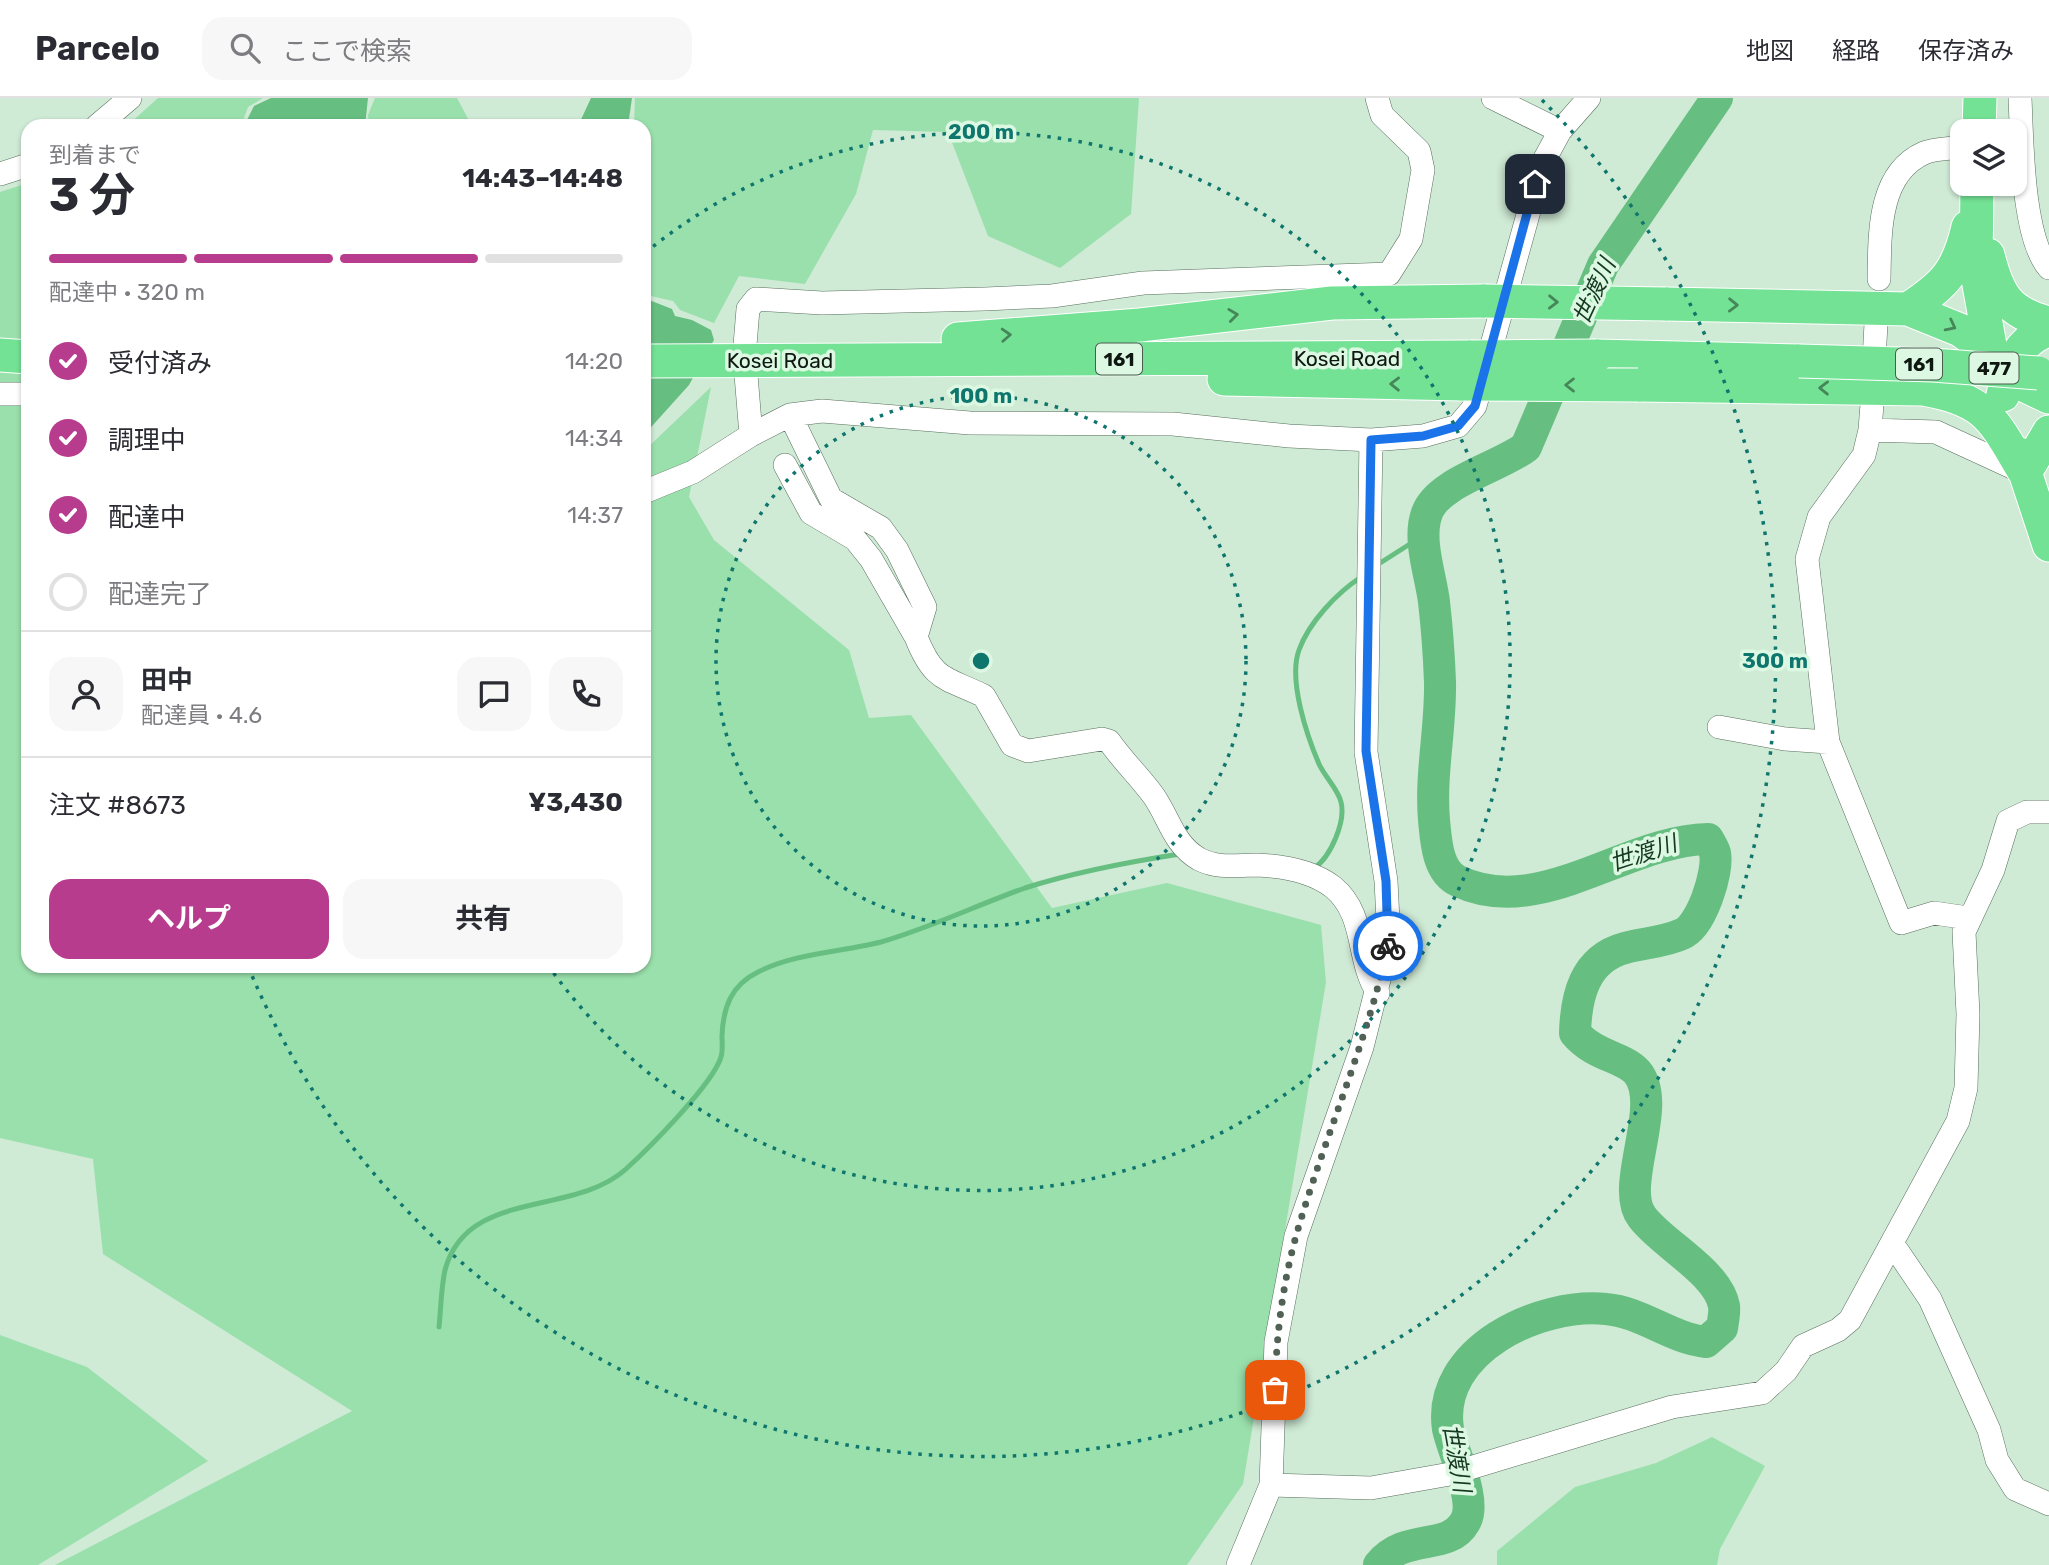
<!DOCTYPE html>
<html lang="ja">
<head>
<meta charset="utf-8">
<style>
  body { margin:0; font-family:Rubik,"Noto Sans JP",sans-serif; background:#f7f7f7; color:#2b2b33; height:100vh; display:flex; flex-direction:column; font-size:26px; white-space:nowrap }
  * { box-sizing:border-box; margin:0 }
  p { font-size:23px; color:#7c7c81 }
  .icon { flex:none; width:38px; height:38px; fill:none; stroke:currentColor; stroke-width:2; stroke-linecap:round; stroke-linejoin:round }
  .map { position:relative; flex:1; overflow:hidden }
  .drawer { position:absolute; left:21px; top:21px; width:630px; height:854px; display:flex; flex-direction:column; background:#fff; border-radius:21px; box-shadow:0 2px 5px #0004 }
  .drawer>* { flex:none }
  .buttons { position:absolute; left:1950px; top:21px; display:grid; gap:14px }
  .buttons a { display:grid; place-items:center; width:77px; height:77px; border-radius:14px; background:#fff; box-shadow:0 2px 5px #0004; font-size:35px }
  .pin { position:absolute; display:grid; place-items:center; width:60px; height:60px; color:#fff; margin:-30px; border-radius:14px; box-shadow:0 4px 10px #0006 }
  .courier { position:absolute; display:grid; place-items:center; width:70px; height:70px; margin:-35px; border:5px solid #1a73e8; border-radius:50%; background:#fff; color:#222; box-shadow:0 2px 9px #0007 }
  .headline em { font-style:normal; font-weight:700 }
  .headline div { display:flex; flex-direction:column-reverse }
  .headline { display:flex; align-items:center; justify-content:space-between; height:119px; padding:0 28px }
  h1 { font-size:46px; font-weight:700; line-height:52px }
  .bar { display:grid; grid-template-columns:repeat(4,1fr); gap:10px 7px; align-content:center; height:84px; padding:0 28px }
  .bar i { height:9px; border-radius:5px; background:#e1e1e2 }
  .bar .on { background:#b73c8e }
  .bar p { grid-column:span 4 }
  .line { display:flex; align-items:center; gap:18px; padding:0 28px; border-top:2px solid #e1e1e2 }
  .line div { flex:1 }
  .round { display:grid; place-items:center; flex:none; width:74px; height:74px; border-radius:21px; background:#f7f7f7 }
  ol { padding:0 28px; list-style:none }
  li { display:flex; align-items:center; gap:21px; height:77px }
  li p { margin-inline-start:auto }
  li .icon { padding:7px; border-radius:50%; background:#b73c8e; color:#fff; stroke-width:4 }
  li:last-child { color:#7c7c81 }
  li i { width:38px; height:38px; border:4px solid #e1e1e2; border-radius:50% }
  .primary-button { display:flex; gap:14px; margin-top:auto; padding:14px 28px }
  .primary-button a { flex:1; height:80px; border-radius:21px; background:#b73c8e; color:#fff; font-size:28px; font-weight:700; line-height:80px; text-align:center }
  .primary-button a+a { background:#f7f7f7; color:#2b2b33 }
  header { display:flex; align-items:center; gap:42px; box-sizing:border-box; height:98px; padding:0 35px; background:#fff; border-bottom:2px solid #e1e1e2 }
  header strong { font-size:33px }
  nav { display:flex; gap:38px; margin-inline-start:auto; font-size:24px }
  .search { width:490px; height:63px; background:#f7f7f7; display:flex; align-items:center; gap:18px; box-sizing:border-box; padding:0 24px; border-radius:21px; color:#7c7c81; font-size:26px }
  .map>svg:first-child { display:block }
  .green { fill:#9ae0ac }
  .water { fill:#66bf80 }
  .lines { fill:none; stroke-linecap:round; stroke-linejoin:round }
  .stream { stroke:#66bf80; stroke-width:5 }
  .river { stroke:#66bf80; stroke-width:32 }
  .minor-casing { stroke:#586f5d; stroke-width:24 }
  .highway-casing { stroke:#fff; stroke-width:35 }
  .minor { stroke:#fff; stroke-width:23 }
  .highway { stroke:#73e295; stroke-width:33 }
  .highway-bridge-casing { stroke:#fff; stroke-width:35; stroke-linecap:butt }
  .highway-bridge { stroke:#73e295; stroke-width:33 }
  .oneway { stroke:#468759 }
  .done { stroke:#526155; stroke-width:7; stroke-dasharray:0 12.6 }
  .route { stroke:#1a73e8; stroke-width:9 }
  .ring { fill:none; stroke:#0f766e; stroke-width:3.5; stroke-dasharray:3.5 7 }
  .labels { text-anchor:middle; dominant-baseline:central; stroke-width:7; stroke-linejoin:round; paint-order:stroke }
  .shield { fill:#ddf8e2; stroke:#4c5a4f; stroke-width:2 }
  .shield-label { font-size:19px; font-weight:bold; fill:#0e1710 }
  .street-label { font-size:21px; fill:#0e1710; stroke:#ddf8e2 }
  .water-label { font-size:23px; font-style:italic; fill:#153a21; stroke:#ddf8e2 }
  .centre { fill:#0f766e; stroke:#ddf8e2; stroke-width:3.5 }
  .ring-label { font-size:21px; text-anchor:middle; font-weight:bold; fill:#0f766e; stroke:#ddf8e2; stroke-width:7; stroke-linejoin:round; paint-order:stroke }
</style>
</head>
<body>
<header>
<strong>Parcelo</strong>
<div class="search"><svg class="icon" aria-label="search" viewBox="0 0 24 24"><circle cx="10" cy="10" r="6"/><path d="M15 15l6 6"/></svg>ここで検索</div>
<nav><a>地図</a><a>経路</a><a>保存済み</a></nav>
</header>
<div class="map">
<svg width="2049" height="1467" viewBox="0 0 2049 1467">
  <rect width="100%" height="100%" fill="#cfead5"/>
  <path class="green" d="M158,0H263L248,9L241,28H127Z
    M375,0H457L472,28H369L368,17Z
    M635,0H1139L1131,116L1060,170L988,138L948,34L873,32L856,96L805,186L739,178L714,225L680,212L673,203L651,198L644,189V28H634Z
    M28,85V868H644V353L711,289L689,399L714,442L849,552L869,620L911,617L1052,810L1167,785L1321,827L1326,884L1243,1386L1187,1467H55L352,1313L103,1156L93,1061L0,1040V94Z
    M0,1237L87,1269L208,1363L38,1467H0Z
    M1712,1339L1765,1368L1720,1451L1717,1467H1497V1453L1575,1389L1656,1365Z"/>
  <path class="water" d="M271,0H368L365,28H244L254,8Z
    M591,0H632L628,28H578Z
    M644,200L672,211L675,218L692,222L711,232L714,242L689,287L644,337Z"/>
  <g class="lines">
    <path class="stream" d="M1377,467L1424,437
      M1314,770C1330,760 1346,724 1341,704C1338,691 1325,679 1319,666C1307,638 1288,582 1299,552C1309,524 1337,495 1361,479
      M439,1229C441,1211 441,1190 445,1172C467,1090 573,1119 626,1071C648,1051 713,986 721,959C723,953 722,944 722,938C723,910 731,887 758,874C795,855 842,854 881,844C930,830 977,807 1025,790C1075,774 1128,764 1180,756"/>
    <path class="river" d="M1379,1467C1405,1434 1448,1454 1465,1424C1478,1403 1452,1352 1448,1331C1436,1252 1540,1204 1606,1211C1642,1214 1670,1240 1706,1244L1722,1230C1723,1223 1725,1214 1724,1208C1718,1174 1662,1146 1642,1119C1618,1088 1665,1007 1637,974C1624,959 1594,958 1575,935C1576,899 1584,861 1625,850C1643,845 1665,844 1682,836C1701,829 1719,774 1715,755C1714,751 1710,745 1708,741C1626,742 1540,822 1458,783C1437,773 1436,742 1434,722C1430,676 1441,630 1440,584C1439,558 1437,530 1434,504C1431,478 1417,441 1427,415C1438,384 1500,369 1526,349L1603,167L1717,0"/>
    <g class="minor-casing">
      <path id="minor" d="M1493,0L1560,33
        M2020,0C2022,41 2022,140 2049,170
        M97,28L130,0
        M0,76L28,67
        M1879,181C1880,138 1877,76 1924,55C1935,50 1950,51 1962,49
        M745,247L748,211L756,201L822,205L985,201L1052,198L1143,185L1389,176L1411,141L1423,72L1419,53L1382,17L1377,0
        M746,277L751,337
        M1873,279L1876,226
        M0,296H28
        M1872,306L1870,332L1864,357L1819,419L1807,461L1828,644L1901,825L1934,815L1968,820
        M790,317L831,401L881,430L897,452L925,509L916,539C934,584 945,579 984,598L1012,647L1028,653L1102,641L1109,643C1122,662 1139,678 1153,697C1169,719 1173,746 1199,761C1218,771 1236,767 1257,767C1282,768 1312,773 1333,789C1367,817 1356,862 1378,895
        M1870,332L1936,334L2025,375
        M785,367L811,415L855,441L871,461L916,539
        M644,394L693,374L751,337L790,317L822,313L970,325L1173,326L1289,338L1371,342L1423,338L1458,328L1475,308L1542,66L1560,33L1589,0
        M1719,629L1785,641L1828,644
        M1892,1145L1930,1201L1989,1332L1997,1362L2015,1391L2049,1406
        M1271,1387L1371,1390L1450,1376L1672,1309L1762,1295L1786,1273L1803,1248L1838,1232L1850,1222L1958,1023L1966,990L1968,916L1964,834L1993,772L2008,723L2027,714H2049
        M1238,1467L1271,1387L1276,1244L1296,1138L1362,949L1389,842L1386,783L1366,654L1371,342"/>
    </g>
    <g class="highway-casing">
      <path id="highway" d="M1979,33L1980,0
        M1977,86L1976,170L1993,264
        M1988,157C1998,197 2008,215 2049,225
        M1665,206L1908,211L1960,232L1990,253L2007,279L2049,299
        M1908,211C1945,187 1958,173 1968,129
        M958,241L1140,227L1332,205L1485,203
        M0,257L28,259
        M1596,258L1799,263
        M644,263L1471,259
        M1224,281L1463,286
        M1638,287L1923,291C1988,302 1993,322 2025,375
        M2003,297C2008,269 2019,241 2049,232
        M2019,356L2049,447
        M2025,375L2049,334"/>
    </g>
    <use href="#minor" class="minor"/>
    <use href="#highway" class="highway"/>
    <g class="highway-bridge-casing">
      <path id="highway-bridge" d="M1485,203L1665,206
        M1471,259L1596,258
        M1799,263L1933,267L2038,275
        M1463,286L1638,287"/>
    </g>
    <use href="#highway-bridge" class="highway-bridge"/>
  </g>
  <defs><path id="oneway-chevron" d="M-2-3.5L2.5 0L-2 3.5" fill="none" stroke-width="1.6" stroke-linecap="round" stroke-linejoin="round" transform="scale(1.75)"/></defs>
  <g class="oneway">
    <use href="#oneway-chevron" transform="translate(1553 204) rotate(1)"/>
    <use href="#oneway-chevron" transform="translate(1733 207) rotate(1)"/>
    <use href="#oneway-chevron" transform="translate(1233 217) rotate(-7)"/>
    <use href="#oneway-chevron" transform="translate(1951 228) rotate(27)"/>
    <use href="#oneway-chevron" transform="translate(1006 237) rotate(-3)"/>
    <use href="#oneway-chevron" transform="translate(1395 286) rotate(-179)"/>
    <use href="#oneway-chevron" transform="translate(1570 287) rotate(-180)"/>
    <use href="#oneway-chevron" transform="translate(1824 290) rotate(-179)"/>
  </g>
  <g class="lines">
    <path class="done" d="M1275,1292C1276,1240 1282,1189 1296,1138C1324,1040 1366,948 1388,848"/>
    <path class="route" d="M1388,848L1386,783L1366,653L1371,342L1423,338L1458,328L1475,308L1535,86"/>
  </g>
  <g class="ring">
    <circle cx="981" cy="563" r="265"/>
    <path d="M645 155A529 529 0 1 1 550 870"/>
    <path d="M1542 2A794 794 0 1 1 250 873"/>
  </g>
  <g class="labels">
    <g class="shield">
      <rect x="1096" y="245.5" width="46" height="31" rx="5"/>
      <rect x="1896" y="250.5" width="46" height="31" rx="5"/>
      <rect x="1969.5" y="254.5" width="49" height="31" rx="5"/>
    </g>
    <g class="shield-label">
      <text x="1119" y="261">161</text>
      <text x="1919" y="266">161</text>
      <text x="1994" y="270">477</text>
    </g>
    <g class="street-label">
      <text x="1347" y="260">Kosei Road</text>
      <text x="780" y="262">Kosei Road</text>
    </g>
    <g class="water-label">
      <text transform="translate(1594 193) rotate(-65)">世渡川</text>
      <text transform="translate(1643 755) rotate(-18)">世渡川</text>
      <text transform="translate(1457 1360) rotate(80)">世渡川</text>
    </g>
  </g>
  <circle cx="981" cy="563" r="10" class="centre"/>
  <g class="ring-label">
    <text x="981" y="41">200 m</text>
    <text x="981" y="305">100 m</text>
    <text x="1775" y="570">300 m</text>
  </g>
</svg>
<div class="buttons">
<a><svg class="icon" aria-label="layers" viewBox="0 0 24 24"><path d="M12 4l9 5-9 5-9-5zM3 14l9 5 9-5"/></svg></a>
</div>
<div class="pin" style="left:1275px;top:1292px;background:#ea580c"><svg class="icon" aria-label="bag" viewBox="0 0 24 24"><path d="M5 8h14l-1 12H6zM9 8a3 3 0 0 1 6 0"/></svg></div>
<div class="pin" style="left:1535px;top:86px;background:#1f2937"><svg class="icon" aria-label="home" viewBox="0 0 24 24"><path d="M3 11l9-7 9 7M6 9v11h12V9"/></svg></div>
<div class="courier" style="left:1388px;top:848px"><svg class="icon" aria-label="bike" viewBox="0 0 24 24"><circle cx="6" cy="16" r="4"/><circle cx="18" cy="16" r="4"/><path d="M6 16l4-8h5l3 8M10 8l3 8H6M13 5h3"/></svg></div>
<section class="drawer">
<div class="headline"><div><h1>3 分</h1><p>到着まで</p></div><em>14:43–14:48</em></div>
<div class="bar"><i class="on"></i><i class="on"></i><i class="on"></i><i></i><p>配達中 · 320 m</p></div>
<ol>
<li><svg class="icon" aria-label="check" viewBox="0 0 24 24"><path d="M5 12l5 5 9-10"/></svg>受付済み<p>14:20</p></li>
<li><svg class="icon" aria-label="check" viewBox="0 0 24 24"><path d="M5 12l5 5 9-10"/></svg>調理中<p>14:34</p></li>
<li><svg class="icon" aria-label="check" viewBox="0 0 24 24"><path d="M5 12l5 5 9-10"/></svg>配達中<p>14:37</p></li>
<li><i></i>配達完了</li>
</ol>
<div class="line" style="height:126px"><a class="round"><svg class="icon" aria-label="person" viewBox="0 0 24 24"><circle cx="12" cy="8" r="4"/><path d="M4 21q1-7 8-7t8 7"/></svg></a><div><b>田中</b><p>配達員 · 4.6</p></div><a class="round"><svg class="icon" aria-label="chat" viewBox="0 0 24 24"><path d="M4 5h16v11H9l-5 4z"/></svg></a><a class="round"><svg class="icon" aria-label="phone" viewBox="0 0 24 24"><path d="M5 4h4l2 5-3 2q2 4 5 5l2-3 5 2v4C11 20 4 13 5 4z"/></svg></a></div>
<div class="line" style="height:91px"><div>注文 #8673</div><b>¥3,430</b></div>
<div class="primary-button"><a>ヘルプ</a><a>共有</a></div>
</section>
</div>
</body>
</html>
